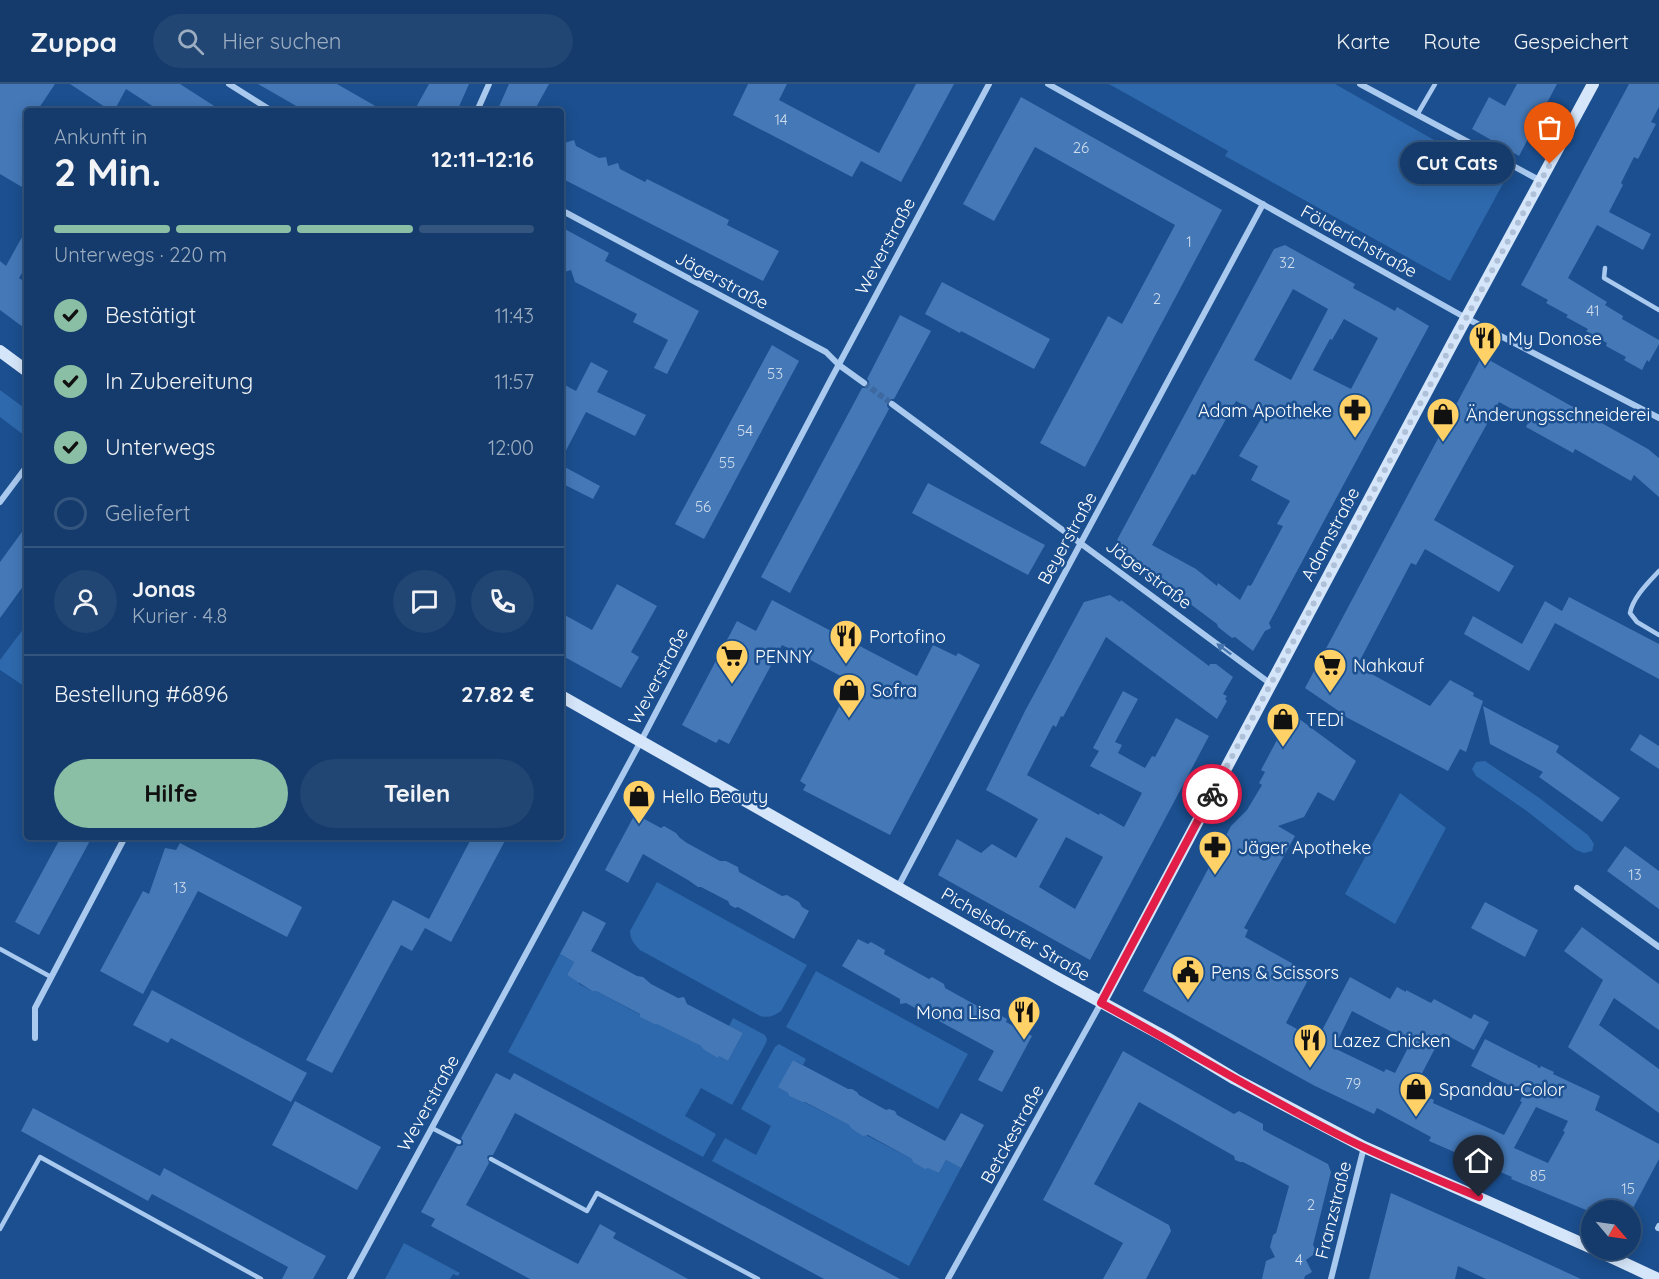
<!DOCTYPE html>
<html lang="de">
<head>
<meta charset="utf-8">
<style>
  body { margin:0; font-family:Quicksand,sans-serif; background:#214673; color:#f1f3f6; height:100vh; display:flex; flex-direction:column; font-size:22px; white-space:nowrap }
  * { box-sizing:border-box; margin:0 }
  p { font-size:20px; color:#9dadc1 }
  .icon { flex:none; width:33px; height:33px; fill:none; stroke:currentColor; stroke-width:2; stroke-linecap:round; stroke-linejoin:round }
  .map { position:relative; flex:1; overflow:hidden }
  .panel { position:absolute; left:24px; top:24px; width:540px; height:732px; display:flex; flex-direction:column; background:#143b6b; border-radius:6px; box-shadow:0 3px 15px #0003,0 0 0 2px #33557e }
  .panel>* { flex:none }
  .needle { width:39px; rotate:119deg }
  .controls { position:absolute; left:1581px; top:1116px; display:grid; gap:12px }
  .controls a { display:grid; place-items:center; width:60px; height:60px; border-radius:50%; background:#143b6b; box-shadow:0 3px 15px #0003,0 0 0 2px #33557e; font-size:30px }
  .pin { position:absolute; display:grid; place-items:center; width:51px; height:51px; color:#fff; margin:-62px -26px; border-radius:50% 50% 50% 0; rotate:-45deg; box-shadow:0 0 6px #0007 }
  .pin .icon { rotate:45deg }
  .courier { position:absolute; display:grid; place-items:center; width:60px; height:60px; margin:-30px; border:4px solid #e11d48; border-radius:50%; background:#fff; color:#222; box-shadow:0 2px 8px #0007 }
  .bubble { position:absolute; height:42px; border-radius:21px; background:#143b6b; box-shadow:0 3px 15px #0003,0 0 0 2px #33557e; font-size:20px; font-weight:800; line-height:42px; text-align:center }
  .head em { font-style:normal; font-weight:800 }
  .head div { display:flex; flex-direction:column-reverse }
  .head { display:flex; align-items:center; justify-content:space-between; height:102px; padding:0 30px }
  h1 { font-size:39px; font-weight:800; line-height:45px }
  .bar { display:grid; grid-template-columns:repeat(4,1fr); gap:9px 6px; align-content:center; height:72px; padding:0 30px }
  .bar i { height:8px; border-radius:4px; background:#33557e }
  .bar .on { background:#8abfa5 }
  .bar p { grid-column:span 4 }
  .line { display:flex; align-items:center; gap:15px; padding:0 30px; border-top:2px solid #33557e }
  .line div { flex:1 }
  .round { display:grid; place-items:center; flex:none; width:63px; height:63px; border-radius:32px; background:#214673 }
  ol { padding:0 30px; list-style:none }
  li { display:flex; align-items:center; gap:18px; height:66px }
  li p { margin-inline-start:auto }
  li .icon { padding:6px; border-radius:50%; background:#8abfa5; color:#111; stroke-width:4 }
  li:last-child { color:#9dadc1 }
  li i { width:33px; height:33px; border:3px solid #33557e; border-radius:50% }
  .primary-button { display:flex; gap:12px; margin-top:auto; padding:12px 30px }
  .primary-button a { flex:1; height:69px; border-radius:36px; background:#8abfa5; color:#111; font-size:24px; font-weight:800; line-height:69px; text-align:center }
  .primary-button a+a { background:#214673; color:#f1f3f6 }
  header { display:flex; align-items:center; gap:36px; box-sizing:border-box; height:84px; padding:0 30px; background:#143b6b; border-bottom:2px solid #33557e }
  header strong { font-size:28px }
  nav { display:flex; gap:33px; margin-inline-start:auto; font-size:21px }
  .search { width:420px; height:54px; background:#214673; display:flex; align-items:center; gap:15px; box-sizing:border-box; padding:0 21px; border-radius:33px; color:#9dadc1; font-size:22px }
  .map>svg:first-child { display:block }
  .green { fill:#2e69ad }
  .building { fill:#4478b7; fill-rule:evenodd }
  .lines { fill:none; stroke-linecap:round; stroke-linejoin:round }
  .street-tunnel { stroke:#3d69a0; stroke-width:6; stroke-dasharray:6 3; stroke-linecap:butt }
  .lane { stroke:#a9c9ee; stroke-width:4.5 }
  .street { stroke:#a9c9ee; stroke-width:6 }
  .secondary { stroke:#d6e6fa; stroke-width:12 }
  .oneway { fill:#4674ac }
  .done { stroke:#afc1d8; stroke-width:6; stroke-dasharray:0 10.8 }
  .route { stroke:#e11d48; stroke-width:8 }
  .labels { text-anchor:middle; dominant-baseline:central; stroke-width:5; stroke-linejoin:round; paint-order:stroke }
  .number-label { font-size:15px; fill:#d0dded }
  .street-label { font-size:18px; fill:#fff; stroke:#1b4f8f }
  .poi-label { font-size:18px; fill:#fff; stroke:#1b4f8f; text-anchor:start }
</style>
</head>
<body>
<header>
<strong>Zuppa</strong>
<div class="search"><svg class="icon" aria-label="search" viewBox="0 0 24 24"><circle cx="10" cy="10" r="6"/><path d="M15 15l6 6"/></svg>Hier suchen</div>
<nav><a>Karte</a><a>Route</a><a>Gespeichert</a></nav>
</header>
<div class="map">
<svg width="1659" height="1195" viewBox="0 0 1659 1195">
  <rect width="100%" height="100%" fill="#1b4f8f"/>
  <path class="green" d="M1109,0H1335L1505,96L1450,197L1225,72L1228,67Z
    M0,306L27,326V346L25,349H21L0,333Z
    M27,540V596L24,602L0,586V576Z
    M1485,677L1538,713L1588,751L1594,760L1592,767L1584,769L1576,766L1528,728L1476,692L1472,685L1476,678Z
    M1400,709L1446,744L1395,840L1345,810Z
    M657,798L807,881L781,927C774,932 769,934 760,932L640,866C634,860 630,855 630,847Z
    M560,870L574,878L567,891L579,897V900L592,907L594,906L641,931V933L654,940L656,939L703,963L704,966L717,973L719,972L728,977L743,949L729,942L733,934L765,951L767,955L766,959L732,1021L701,1004L685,1032L716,1050L703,1073L508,968Z
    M816,887L968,970L938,1025L786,943Z
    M779,960L806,975L803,981L793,976L779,1003L788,1009L789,1012L802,1018H804L851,1042L852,1045L863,1051H866L939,1089L946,1076L961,1084L909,1182L712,1077L725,1054L756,1071L771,1042L741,1025L775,963Z
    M404,1159L460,1189L458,1192L453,1190L450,1195H385Z"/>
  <path class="building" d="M0,0H55L37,27H27V106L0,90Z
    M70,0H180L222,27H160L126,5L114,27H111Z
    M258,0H337L384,27H305Z
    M429,0H469L457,27H414Z
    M509,0H549L534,27H497Z
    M748,0H787L779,16L879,69L916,0H954L901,98L861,77L852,93L733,31Z
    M1517,0H1557L1519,72L1472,45L1489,13L1505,22Z
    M1629,0H1659V23L1651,38L1656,40L1638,75L1634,73L1621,99L1623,101L1609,128L1651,150L1643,166L1597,141L1568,194L1607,218L1605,221L1623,232L1622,235L1659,256V260L1649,278L1647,276L1642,286L1624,276L1626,273L1606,262L1607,259L1586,247L1588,245L1566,233L1568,231L1546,219L1548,216L1521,201Z
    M1021,13L1222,126L1085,383L1040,359L1108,232L1122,240L1175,141L1035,63L994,137L963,120Z
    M574,56L576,62L599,74L606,73L608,82L618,79L620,85L645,98L647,95L729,136L727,141L779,167L763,197L561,94V60Z
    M561,143L609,169L605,177L699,227L667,290L654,284L668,256L633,238L637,230L575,198L571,186L561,189Z
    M27,144V181L19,194L27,199V246L0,226V177L6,182Z
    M1285,161L1355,200L1353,204L1379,218L1395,227L1397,223L1429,242L1269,539L1271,544L1265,547L1253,567L1235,553L1232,554L1218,543L1217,540L1117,465L1121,459L1117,456L1274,165ZM1293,205L1328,225L1291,296L1254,276ZM1344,235L1378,254L1351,305L1313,286L1330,255L1332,256ZM1236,317L1263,332L1239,372L1258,382L1251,396L1290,417L1277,440L1283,442L1252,500L1250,502L1248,501L1240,516L1218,499L1217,502L1196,485L1152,461L1192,390L1195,391Z
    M942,198L1050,255L1034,285L961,247L960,249L925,230Z
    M900,231L931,247L894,315H890L887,317V322L889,325L790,509L761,493L862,304H866L869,302V297L867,295Z
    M772,261L799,277L704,455L675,440Z
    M1482,272L1648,365L1659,374V413L1634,391L1631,397L1575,365L1573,369L1526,343L1530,335L1499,318L1434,436L1514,482L1499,508L1425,465L1416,481L1411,479L1357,582L1430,622L1450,596L1474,609L1473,612L1483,617L1466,668L1460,665L1448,687L1346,633V632L1305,604Z
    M591,278L608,287L597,308L646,331L635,352L586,328L561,376V299L576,307Z
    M561,381L600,402L593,415L561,399Z
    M928,399L1045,461L1028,491L912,429Z
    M27,441V497L0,534V478Z
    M617,500L657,522L631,568L639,573L621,604L561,571V529L592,546Z
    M1110,511L1120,518L1121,516L1209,582L1210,580H1216L1233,593L1223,610L1227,612L1225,615L1227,617L1217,635L1106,553L1063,633L1061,632L1056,643L1053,641L1027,691L1099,731L1100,729L1124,743L1142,709L1090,682L1099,667L1093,664L1123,607L1138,615L1115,658L1122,661L1118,669L1145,684L1152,672L1155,673L1176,634L1209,652L1090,876L938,791L957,755L981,769L992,760L1016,774L1038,735L986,706L1025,627L1084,518ZM1066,753L1103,773L1075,825L1039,803Z
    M1569,513L1659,560V595L1555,539L1529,587L1464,550L1473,532L1522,560L1545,517L1562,527Z
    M772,516L917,592L933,561L956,572L958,569L980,581L890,751L803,706L806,701L800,697L852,598L782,561L729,660L719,655L716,659L682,641L737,537L756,547Z
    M1483,622L1559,662L1556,668L1620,714L1602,738L1539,693L1543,688L1490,660Z
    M1298,634L1356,677L1334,717L1318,708L1304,733L1278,742L1295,752L1244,844L1248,846L1245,853L1311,890L1286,939L1317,956L1350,893L1390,915L1397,903L1406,908V906L1431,919L1434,915L1471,935L1474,930L1489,938L1474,966L1443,949L1418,997L1420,998L1415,1007L1434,1016L1433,1019L1504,1051L1522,1018L1520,1017L1524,1009L1471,982L1485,955L1538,982L1537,983L1540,984L1541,982L1554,988L1553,990L1600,1012L1595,1026L1659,1060V1075L1632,1126H1586L1511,1095L1512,1093L1429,1057L1431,1053L1377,1024L1374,1030L1315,1002L1143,907L1231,742L1247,726L1262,701L1259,699L1265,688L1261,686L1286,639ZM1352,927L1411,958L1395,989L1386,985L1384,988L1334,964ZM1536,1023L1568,1037L1563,1047L1565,1048L1548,1079L1514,1064Z
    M1640,650L1659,662V685L1630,666Z
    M635,730L661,744L664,742L676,749L680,754L687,759L720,777H726L738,783L739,788L782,812L787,811L799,818L802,823L809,827L794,855L738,823L735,824L730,821L728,817L701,803H698L688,796L643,770L628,799L605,786Z
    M61,753H92L39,851L15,838Z
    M472,753H507L451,858L425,844L412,867L401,861L332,989L306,976L393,816L429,835Z
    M180,759L302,823L287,853L198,807L143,910L100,887L143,807L149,810L165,764L176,766Z
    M1625,762L1659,787V825L1607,787Z
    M1485,818L1538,846L1525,873L1471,844Z
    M583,827L606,839L591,867L637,892L643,893L651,900L678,914L684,913L687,920L743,949L728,977L719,972L718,974L704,966L701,962L657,940H654L640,933V930L596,907H592L567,891L574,878L560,870Z
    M1582,843L1659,900V946L1614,914L1599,941L1659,985V1029L1568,963L1603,896L1564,867Z
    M858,855L868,860L871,858L885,866L884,870L929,895L932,893L944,900L945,904L990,929L993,927L1007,935L1006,938L1032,952L1002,1008L978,996L994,967L906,919L900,920V915L842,882Z
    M152,906L307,989L291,1018L171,954L168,959L133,941Z
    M1123,967L1234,1030L1239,1027L1263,1040V1046L1328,1080L1331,1088L1313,1161L1317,1168L1306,1176L1312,1188L1305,1192L1304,1195H1262L1266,1177L1275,1173L1270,1163L1273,1151L1276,1149L1289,1102L1243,1078H1240L1235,1076L1234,1072L1139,1018L1094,1100L1169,1141L1171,1147L1146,1195H1103L1123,1159L1043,1116Z
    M793,976L848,1005H852L857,1008L859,1011L886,1026L889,1025L895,1027L897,1031L945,1057L961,1029L984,1041L961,1084L946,1076L939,1089L928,1084L925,1085L913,1078L912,1075L868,1051L863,1052L852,1045L849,1041L805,1018H802L789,1012L788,1009L778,1003Z
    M496,989L510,996L514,989L900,1195H824L515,1029L493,1071H489L487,1073L489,1079L466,1121L578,1180L600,1140L616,1149L613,1154L688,1195H530L431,1142L435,1135L421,1128L457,1062H460L463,1061V1057L461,1054Z
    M295,1017L381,1063L357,1106L272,1061Z
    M33,1024L160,1092L164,1084L326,1172L313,1195H282L288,1183L152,1110L148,1117L21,1047Z
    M1391,1109L1505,1160L1581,1195H1486L1458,1182L1455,1195H1369Z"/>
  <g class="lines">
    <path class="street-tunnel" d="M864,299L892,320"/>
    <path class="lane" d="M1417,31L1435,0
      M1605,184L1604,194L1659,226
      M1659,487C1648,499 1633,513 1630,529L1637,538L1659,551
      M0,865L51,893
      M432,1044L459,1058
      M491,1075L587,1127L597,1109L758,1195
      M0,1145L40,1073L261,1195"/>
    <path class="street" d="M229,0L272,27
      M1048,0L1466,234L1659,334
      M1360,0L1541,97
      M477,27L489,0
      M561,126L826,268L839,281L864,299
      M892,320L1271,600
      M0,418L27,382
      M898,803L1026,561L1263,120
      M1577,804L1659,863
      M35,954V924L125,753
      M1658,1144L1659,1142
      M350,1195L641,657L830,297L989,0
      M948,1195L1101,919
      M1331,1195L1364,1063"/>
    <path class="secondary" d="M0,267L27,287
      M561,612L1057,894L1167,954L1235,995L1364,1063L1592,1164
      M1101,919L1452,260L1593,0
      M1596,1166L1658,1195"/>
  </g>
  <defs><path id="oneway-solid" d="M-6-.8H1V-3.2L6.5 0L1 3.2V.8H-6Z" transform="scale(1.5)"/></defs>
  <use class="oneway" href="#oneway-solid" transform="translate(1224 565) rotate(-143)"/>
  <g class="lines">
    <path class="done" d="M1212,710L1452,260L1550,80"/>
    <path class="route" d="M1212,710L1101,919C1180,962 1257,1009 1337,1050C1383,1074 1431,1093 1479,1113"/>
  </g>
  <defs>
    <g id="restaurant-pin" transform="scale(1.725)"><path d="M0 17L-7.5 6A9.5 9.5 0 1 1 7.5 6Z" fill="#ffd166" stroke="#1b4f8f"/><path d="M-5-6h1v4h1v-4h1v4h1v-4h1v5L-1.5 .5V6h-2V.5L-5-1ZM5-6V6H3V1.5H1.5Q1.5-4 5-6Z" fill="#111"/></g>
    <g id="pharmacy-pin" transform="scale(1.725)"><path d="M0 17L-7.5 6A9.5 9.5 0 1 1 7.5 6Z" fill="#ffd166" stroke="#1b4f8f"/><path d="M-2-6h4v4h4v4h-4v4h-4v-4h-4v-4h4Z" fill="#111"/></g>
    <g id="shop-pin" transform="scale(1.725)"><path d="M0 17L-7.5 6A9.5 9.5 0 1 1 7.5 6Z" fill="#ffd166" stroke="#1b4f8f"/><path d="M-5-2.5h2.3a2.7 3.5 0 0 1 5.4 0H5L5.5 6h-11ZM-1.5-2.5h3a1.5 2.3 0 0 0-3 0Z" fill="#111"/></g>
    <g id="supermarket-pin" transform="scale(1.725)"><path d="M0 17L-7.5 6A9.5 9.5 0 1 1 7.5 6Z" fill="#ffd166" stroke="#1b4f8f"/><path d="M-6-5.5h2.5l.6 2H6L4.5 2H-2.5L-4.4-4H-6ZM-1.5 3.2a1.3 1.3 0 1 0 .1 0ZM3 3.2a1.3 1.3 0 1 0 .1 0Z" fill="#111"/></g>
    <g id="civic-pin" transform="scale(1.725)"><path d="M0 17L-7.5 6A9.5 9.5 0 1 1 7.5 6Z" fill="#ffd166" stroke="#1b4f8f"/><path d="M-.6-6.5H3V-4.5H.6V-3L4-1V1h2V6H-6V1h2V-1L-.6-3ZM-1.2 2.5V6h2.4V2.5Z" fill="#111"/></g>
  </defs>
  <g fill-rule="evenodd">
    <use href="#restaurant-pin" x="1485" y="254"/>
    <use href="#pharmacy-pin" x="1355" y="326"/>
    <use href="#shop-pin" x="1443" y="330"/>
    <use href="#restaurant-pin" x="846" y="552"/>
    <use href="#supermarket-pin" x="732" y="572"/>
    <use href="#supermarket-pin" x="1330" y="581"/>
    <use href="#shop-pin" x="849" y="606"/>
    <use href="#shop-pin" x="1283" y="635"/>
    <use href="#shop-pin" x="639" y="712"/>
    <use href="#pharmacy-pin" x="1215" y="763"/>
    <use href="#civic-pin" x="1188" y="888"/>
    <use href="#restaurant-pin" x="1024" y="928"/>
    <use href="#restaurant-pin" x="1310" y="956"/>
    <use href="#shop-pin" x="1416" y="1005"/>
  </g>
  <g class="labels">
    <g class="number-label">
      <text x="781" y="35">14</text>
      <text x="1081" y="63">26</text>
      <text x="1189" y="157">1</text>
      <text x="1287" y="178">32</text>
      <text x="1157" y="214">2</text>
      <text x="1593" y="226">41</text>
      <text x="775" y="289">53</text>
      <text x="745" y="346">54</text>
      <text x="727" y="378">55</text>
      <text x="703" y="422">56</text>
      <text x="1635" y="790">13</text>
      <text x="180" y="803">13</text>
      <text x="1353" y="999">79</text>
      <text x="1538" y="1091">85</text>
      <text x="1628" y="1104">15</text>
      <text x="1311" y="1120">2</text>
      <text x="1299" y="1175">4</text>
    </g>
    <g class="street-label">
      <text transform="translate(1359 157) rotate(29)">Földerichstraße</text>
      <text transform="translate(885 162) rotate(-62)">Weverstraße</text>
      <text transform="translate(722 196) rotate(28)">Jägerstraße</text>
      <text transform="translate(1330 450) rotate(-62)">Adamstraße</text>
      <text transform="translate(1067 454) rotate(-61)">Beyerstraße</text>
      <text transform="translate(1149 490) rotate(37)">Jägerstraße</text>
      <text transform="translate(658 592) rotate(-62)">Weverstraße</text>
      <text transform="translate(1016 850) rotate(30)">Pichelsdorfer Straße</text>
      <text transform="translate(428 1019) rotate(-61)">Weverstraße</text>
      <text transform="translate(1012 1050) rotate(-61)">Betckestraße</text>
      <text transform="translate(1333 1126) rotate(-76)">Franzstraße</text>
    </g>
    <g class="poi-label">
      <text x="1508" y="254">My Donose</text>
      <text x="1332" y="326" text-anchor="end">Adam Apotheke</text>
      <text x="1466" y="330">Änderungsschneiderei</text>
      <text x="869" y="552">Portofino</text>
      <text x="755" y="572">PENNY</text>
      <text x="1353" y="581">Nahkauf</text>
      <text x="872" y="606">Sofra</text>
      <text x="1306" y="635">TEDi</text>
      <text x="662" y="712">Hello Beauty</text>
      <text x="1238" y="763">Jäger Apotheke</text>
      <text x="1211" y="888">Pens &amp; Scissors</text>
      <text x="1001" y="928" text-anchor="end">Mona Lisa</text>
      <text x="1333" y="956">Lazez Chicken</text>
      <text x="1439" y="1005">Spandau-Color</text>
    </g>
  </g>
</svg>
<div class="controls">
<a><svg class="needle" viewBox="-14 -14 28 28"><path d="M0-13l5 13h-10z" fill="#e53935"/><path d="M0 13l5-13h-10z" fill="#9dadc1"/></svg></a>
</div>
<div class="pin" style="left:1550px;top:80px;background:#ea580c"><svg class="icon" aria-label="bag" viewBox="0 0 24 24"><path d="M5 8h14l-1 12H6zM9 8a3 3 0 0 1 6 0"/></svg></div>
<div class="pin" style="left:1479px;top:1113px;background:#1f2937"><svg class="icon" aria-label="home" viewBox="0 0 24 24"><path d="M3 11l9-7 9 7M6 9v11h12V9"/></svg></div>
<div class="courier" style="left:1212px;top:710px"><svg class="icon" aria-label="bike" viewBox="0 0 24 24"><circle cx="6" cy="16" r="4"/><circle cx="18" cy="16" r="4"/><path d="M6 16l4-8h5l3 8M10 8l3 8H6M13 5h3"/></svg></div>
<div class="bubble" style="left:1400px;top:58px;width:114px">Cut Cats</div>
<section class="panel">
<div class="head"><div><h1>2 Min.</h1><p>Ankunft in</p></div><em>12:11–12:16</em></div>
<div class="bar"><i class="on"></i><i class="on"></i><i class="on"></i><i></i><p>Unterwegs · 220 m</p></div>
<ol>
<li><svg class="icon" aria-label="check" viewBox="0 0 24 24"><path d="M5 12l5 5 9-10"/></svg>Bestätigt<p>11:43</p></li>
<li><svg class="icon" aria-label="check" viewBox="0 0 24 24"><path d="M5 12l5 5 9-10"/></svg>In Zubereitung<p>11:57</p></li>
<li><svg class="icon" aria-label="check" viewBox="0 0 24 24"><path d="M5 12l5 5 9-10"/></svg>Unterwegs<p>12:00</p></li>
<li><i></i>Geliefert</li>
</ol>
<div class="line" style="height:108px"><a class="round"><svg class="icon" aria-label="person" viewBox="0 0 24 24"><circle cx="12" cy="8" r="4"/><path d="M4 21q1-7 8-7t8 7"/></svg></a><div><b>Jonas</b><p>Kurier · 4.8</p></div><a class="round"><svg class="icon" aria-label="chat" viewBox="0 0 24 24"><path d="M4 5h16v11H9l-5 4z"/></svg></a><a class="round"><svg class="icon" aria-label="phone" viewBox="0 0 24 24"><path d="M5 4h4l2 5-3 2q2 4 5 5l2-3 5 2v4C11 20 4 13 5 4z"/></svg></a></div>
<div class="line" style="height:78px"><div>Bestellung #6896</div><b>27.82 €</b></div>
<div class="primary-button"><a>Hilfe</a><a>Teilen</a></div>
</section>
</div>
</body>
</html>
